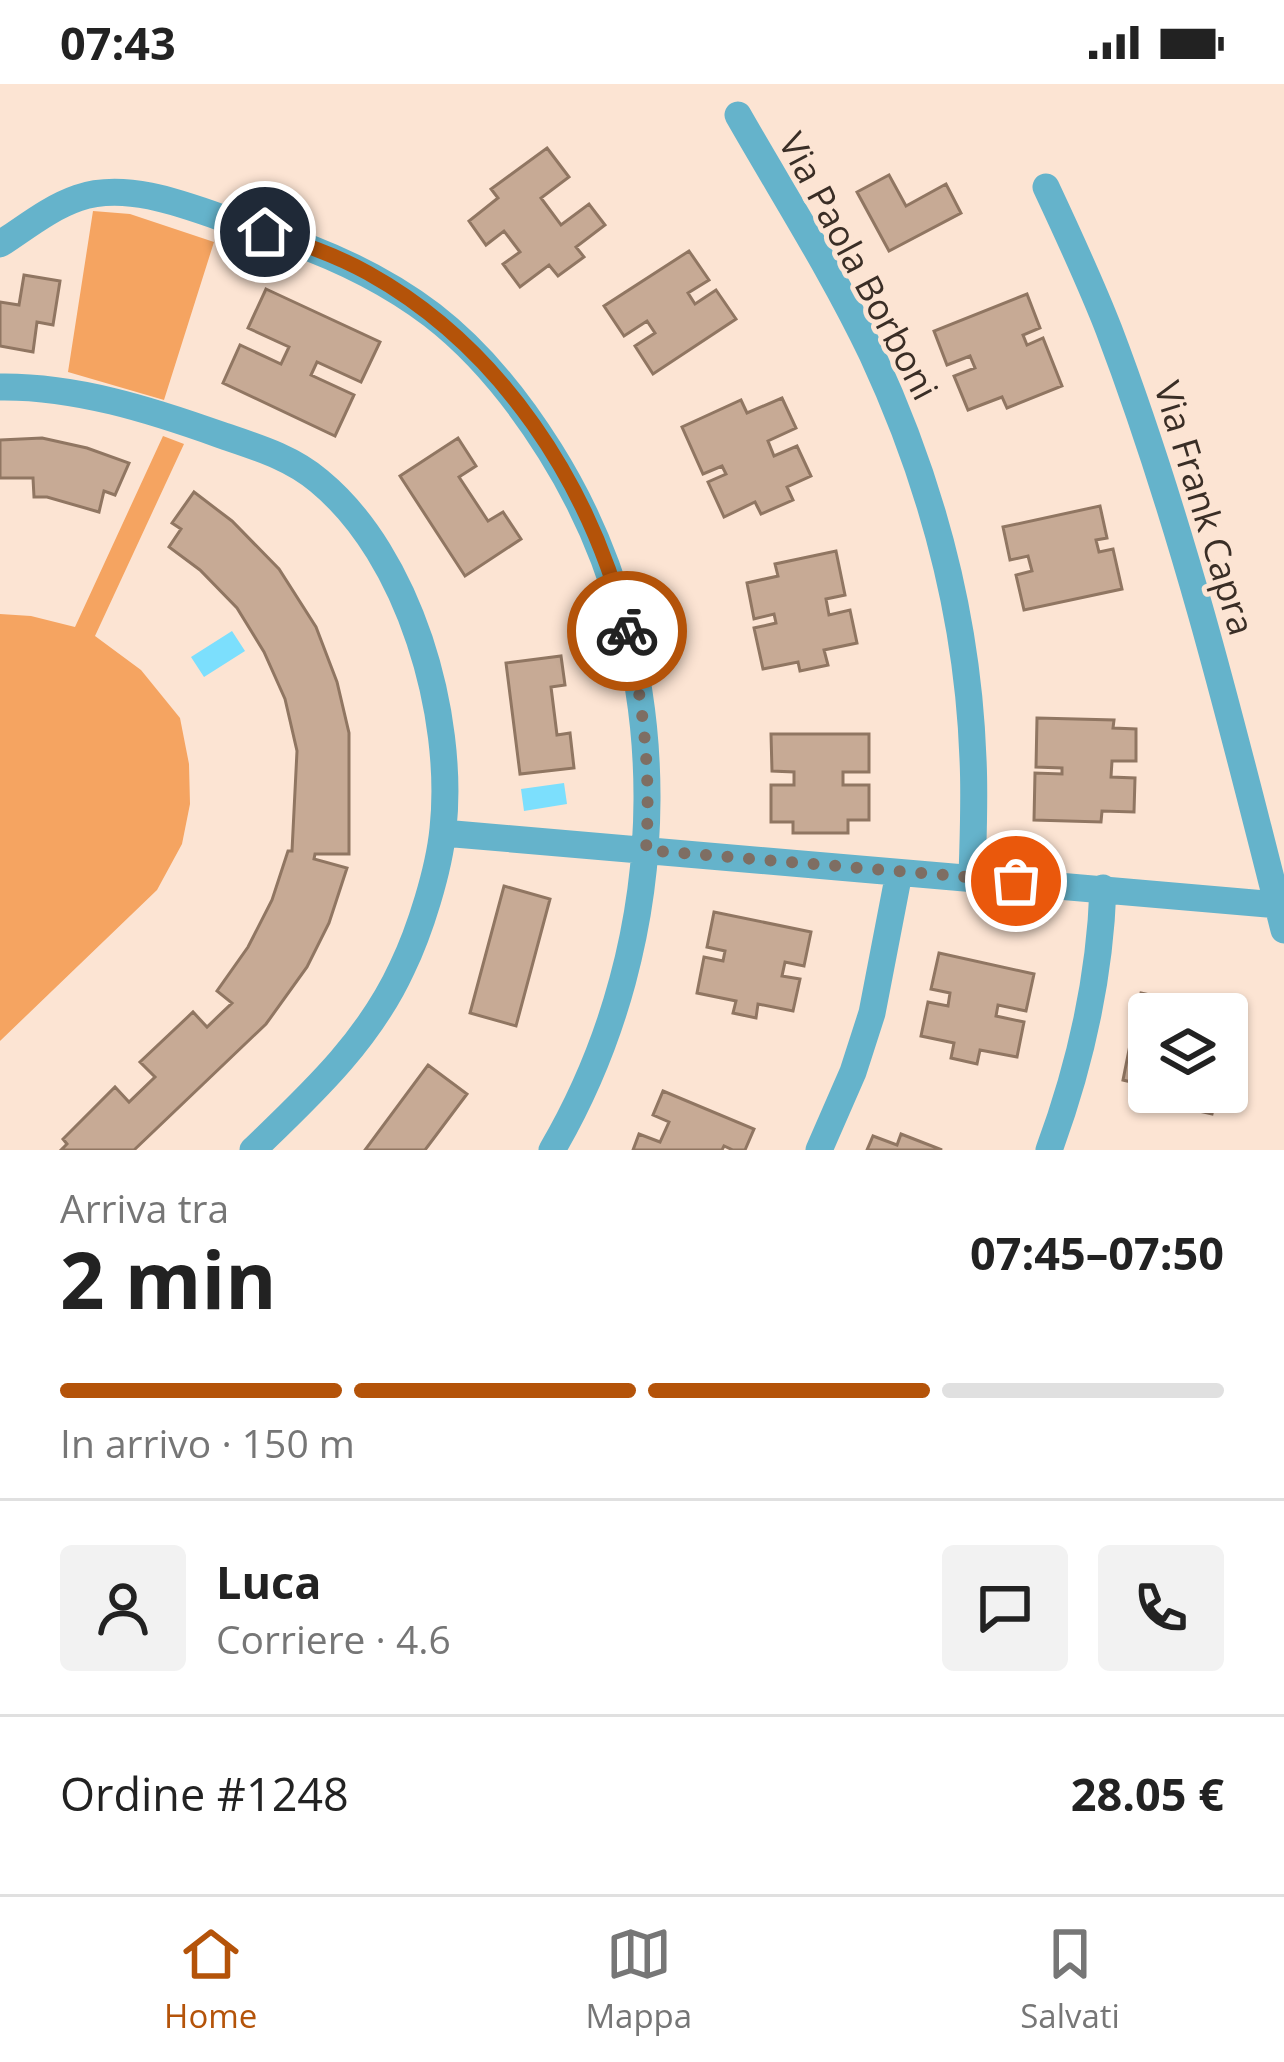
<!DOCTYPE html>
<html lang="it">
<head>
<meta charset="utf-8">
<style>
  body { margin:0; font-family:"Open Sans",sans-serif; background:#f2f2f2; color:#222; height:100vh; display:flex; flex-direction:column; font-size:45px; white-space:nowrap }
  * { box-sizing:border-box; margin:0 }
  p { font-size:39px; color:#767676 }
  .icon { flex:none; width:66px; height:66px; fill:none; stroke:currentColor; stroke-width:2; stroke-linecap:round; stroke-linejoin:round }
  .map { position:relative; height:1066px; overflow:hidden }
  .side { display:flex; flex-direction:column; background:#fff; flex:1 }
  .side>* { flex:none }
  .tools { position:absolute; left:1128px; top:909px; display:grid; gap:24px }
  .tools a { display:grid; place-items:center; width:120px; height:120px; border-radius:12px; background:#fff; box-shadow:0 3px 9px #0004; font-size:60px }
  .pin { position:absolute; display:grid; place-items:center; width:102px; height:102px; color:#fff; margin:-51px; border:6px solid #fff; border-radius:50%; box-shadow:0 3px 12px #0007 }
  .courier { position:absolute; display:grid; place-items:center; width:120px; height:120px; margin:-60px; border:9px solid #b45309; border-radius:50%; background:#fff; color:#222; box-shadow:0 3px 15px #0007 }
  .overview em { font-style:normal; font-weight:700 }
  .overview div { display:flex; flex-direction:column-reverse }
  .overview { display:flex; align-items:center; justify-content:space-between; height:204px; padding:0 60px }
  h1 { font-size:78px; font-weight:700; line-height:90px }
  .bar { display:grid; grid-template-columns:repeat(4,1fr); gap:18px 12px; align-content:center; height:144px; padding:0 60px }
  .bar i { height:15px; border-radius:9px; background:#e0e0e0 }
  .bar .active { background:#b45309 }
  .bar p { grid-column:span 4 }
  .line { display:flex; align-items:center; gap:30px; padding:0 60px; border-top:3px solid #e0e0e0 }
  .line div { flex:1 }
  .round { display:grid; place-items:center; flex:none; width:126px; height:126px; border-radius:12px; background:#f2f2f2 }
  .status { display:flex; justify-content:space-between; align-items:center; height:84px; padding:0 60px; background:#fff; direction:ltr }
  .status svg { height:33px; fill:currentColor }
  .tab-bar { display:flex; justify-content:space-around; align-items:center; height:168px; border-top:3px solid #e0e0e0; background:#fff; font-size:33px; color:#767676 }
  .tab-bar a { display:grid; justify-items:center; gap:6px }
  .tab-bar .active { color:#b45309 }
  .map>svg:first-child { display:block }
  .green { fill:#f5a461 }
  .water { fill:#7cdffd }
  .building { fill:#c7aa95; stroke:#907662; stroke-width:3 }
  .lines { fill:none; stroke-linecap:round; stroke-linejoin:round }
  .street { stroke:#65b3cb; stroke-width:27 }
  .done { stroke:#7e6e63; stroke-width:12; stroke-dasharray:0 21.6 }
  .route { stroke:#b45309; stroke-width:15 }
  .labels { text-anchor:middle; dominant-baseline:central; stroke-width:10; stroke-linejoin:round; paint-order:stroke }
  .street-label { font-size:36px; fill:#3a2e26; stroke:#fce4d3 }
</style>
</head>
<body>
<div class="status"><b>07:43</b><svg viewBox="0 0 49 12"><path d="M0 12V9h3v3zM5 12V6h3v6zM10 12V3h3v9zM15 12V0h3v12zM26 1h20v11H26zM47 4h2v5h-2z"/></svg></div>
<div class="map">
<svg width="1284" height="1066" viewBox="0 0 1284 1066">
  <rect width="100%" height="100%" fill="#fce4d3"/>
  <path class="green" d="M93,127L130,130L214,158L164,316L68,288Z
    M163,352L184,360L95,552L141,586L180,634L189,680L190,720L182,760L157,806L0,957V530L31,532L75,543Z"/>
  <path class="water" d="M232,547L245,567L204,593L191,573Z
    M564,699L567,720L524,727L521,705Z"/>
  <path class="building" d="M547,64L569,93L541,114L561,141L589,120L605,141L576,163L584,173L558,192L549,181L520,203L503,180L520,168L504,147L486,161L469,137L498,114L491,105Z
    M889,91L906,122L946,100L961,129L889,167L857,108Z
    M689,167L709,196L688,209L695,220L716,206L736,235L653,290L635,262L655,249L647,237L624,252L604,222Z
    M24,191L60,197L53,241L37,238L33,268L0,262V218L19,221Z
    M266,205L380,258L361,298L317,278L311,291L354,311L335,352L223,299L240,261L281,280L289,263L248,244Z
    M1027,210L1040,244L1023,251L1027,261L1043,254L1062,302L1007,324L1002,313L968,326L954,292L975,284L970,272L947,281L934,247Z
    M782,314L796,344L768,357L774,372L797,362L811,392L787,403L793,416L761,430L755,418L724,433L708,398L726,390L722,382L703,390L682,343L741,316L747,329Z
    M42,354L87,364L129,379L115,411L104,407L99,428L47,413H34L33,394H0V356Z
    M458,354L476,382L459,393L488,437L503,428L521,455L465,492L400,392Z
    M194,408L232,437L279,485L316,543L337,598L349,649V770H315L314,775L347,784L329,839L307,883L266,940L134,1066H61L67,1060L63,1055L115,1003L129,1018L155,993L140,978L193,928L207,943L232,919L217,907L248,863L272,816L288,767H292L297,667L285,615L264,568L237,524L200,486L169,463L181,445L172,439Z
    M1100,422L1107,454L1096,456L1099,468L1113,465L1122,505L1024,526L1016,491L1032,487L1028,472L1010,476L1003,443Z
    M836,467L845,511L826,515L829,531L850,526L857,559L824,566L828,581L800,587L798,578L763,585L754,544L776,539L774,530L754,535L747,499L778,492L775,480Z
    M561,572L565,601L551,603L557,651L570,649L574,684L520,690L506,579Z
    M1037,634L1114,636L1113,644L1136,645V677H1112L1111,693L1135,694L1134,728L1102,727L1101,738L1034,736L1035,689L1062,690V684L1036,683Z
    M771,650H869V688H843V701H869V736H848V749H793V738H771V701H794V688L772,687Z
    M504,802L550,815L516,942L470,929Z
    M714,828L811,848L804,882L785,878L782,892L800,895L793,927L758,920L756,934L733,929L736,917L697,909L704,873L723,877L725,867L707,863Z
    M939,869L1034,890L1026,927L998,921L996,932L1024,938L1017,973L980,966L977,980L951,974L954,959L921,952L928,918L948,922L950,909L931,905Z
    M1141,909L1238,931L1230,966H1227V930H1149V950L1133,946Z
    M1131,956L1149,961V1008H1217L1212,1030L1137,1013L1140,1000L1123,996Z
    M428,981L467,1010L425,1066H365Z
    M663,1007L754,1045L745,1066H733L724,1062L722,1066H633L639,1050L660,1058L669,1038L653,1031Z
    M901,1050L942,1066H867L873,1052L897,1061Z"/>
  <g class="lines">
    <path class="street" d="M738,31C783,110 833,188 872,270C931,397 968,534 973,675C975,715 973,754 972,794
      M1046,103C1068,150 1090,197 1109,246C1183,441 1233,644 1284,846
      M0,160C25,144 49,124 78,114C133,95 201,128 254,145C318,164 378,190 432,231C480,268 518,316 550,367C682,577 676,854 552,1066
      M0,303C75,302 151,326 221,351C256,363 291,373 319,397C410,472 455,631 443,745C439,786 420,847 402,884C368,958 310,1011 253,1066
      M443,749L1278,821
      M819,1066L853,988L872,929L899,789
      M1049,1066C1080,982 1100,894 1103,804"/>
  </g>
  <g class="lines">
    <path class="done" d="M627,547C644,620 651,691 646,766L1016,797"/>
    <path class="route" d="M265,148C300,159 336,171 368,189C501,263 591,401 627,547"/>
  </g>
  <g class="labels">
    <g class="street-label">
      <text transform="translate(859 182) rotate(62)">Via Paola Borboni</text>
      <text transform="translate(1205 424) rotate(73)">Via Frank Capra</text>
    </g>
  </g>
</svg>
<div class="tools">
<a><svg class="icon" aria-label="layers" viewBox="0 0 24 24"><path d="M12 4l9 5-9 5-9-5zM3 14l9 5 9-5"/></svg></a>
</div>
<div class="pin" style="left:1016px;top:797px;background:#ea580c"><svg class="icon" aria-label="bag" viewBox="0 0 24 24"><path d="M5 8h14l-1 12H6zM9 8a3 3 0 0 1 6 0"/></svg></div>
<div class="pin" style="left:265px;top:148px;background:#1f2937"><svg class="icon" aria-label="home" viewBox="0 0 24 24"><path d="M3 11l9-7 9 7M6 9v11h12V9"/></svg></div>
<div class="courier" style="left:627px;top:547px"><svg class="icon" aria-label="bike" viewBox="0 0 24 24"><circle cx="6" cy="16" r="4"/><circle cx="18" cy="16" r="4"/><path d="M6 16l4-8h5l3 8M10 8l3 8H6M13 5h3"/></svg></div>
</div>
<section class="side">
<div class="overview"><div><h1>2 min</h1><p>Arriva tra</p></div><em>07:45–07:50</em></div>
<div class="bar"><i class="active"></i><i class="active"></i><i class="active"></i><i></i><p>In arrivo · 150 m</p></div>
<div class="line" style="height:216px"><a class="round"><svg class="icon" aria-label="person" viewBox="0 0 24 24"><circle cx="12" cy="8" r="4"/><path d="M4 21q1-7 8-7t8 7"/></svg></a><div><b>Luca</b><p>Corriere · 4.6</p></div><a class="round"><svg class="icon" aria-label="chat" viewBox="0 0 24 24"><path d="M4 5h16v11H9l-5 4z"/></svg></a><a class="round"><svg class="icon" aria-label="phone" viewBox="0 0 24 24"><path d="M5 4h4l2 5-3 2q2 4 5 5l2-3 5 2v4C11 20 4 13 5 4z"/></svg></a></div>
<div class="line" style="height:156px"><div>Ordine #1248</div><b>28.05 €</b></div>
</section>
<nav class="tab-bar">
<a class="active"><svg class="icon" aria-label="home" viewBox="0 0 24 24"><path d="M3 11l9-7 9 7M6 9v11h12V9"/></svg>Home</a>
<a><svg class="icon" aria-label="map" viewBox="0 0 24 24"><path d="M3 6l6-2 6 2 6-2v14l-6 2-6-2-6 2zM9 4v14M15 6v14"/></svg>Mappa</a>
<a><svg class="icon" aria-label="saved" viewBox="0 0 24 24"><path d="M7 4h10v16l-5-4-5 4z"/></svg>Salvati</a>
</nav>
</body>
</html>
